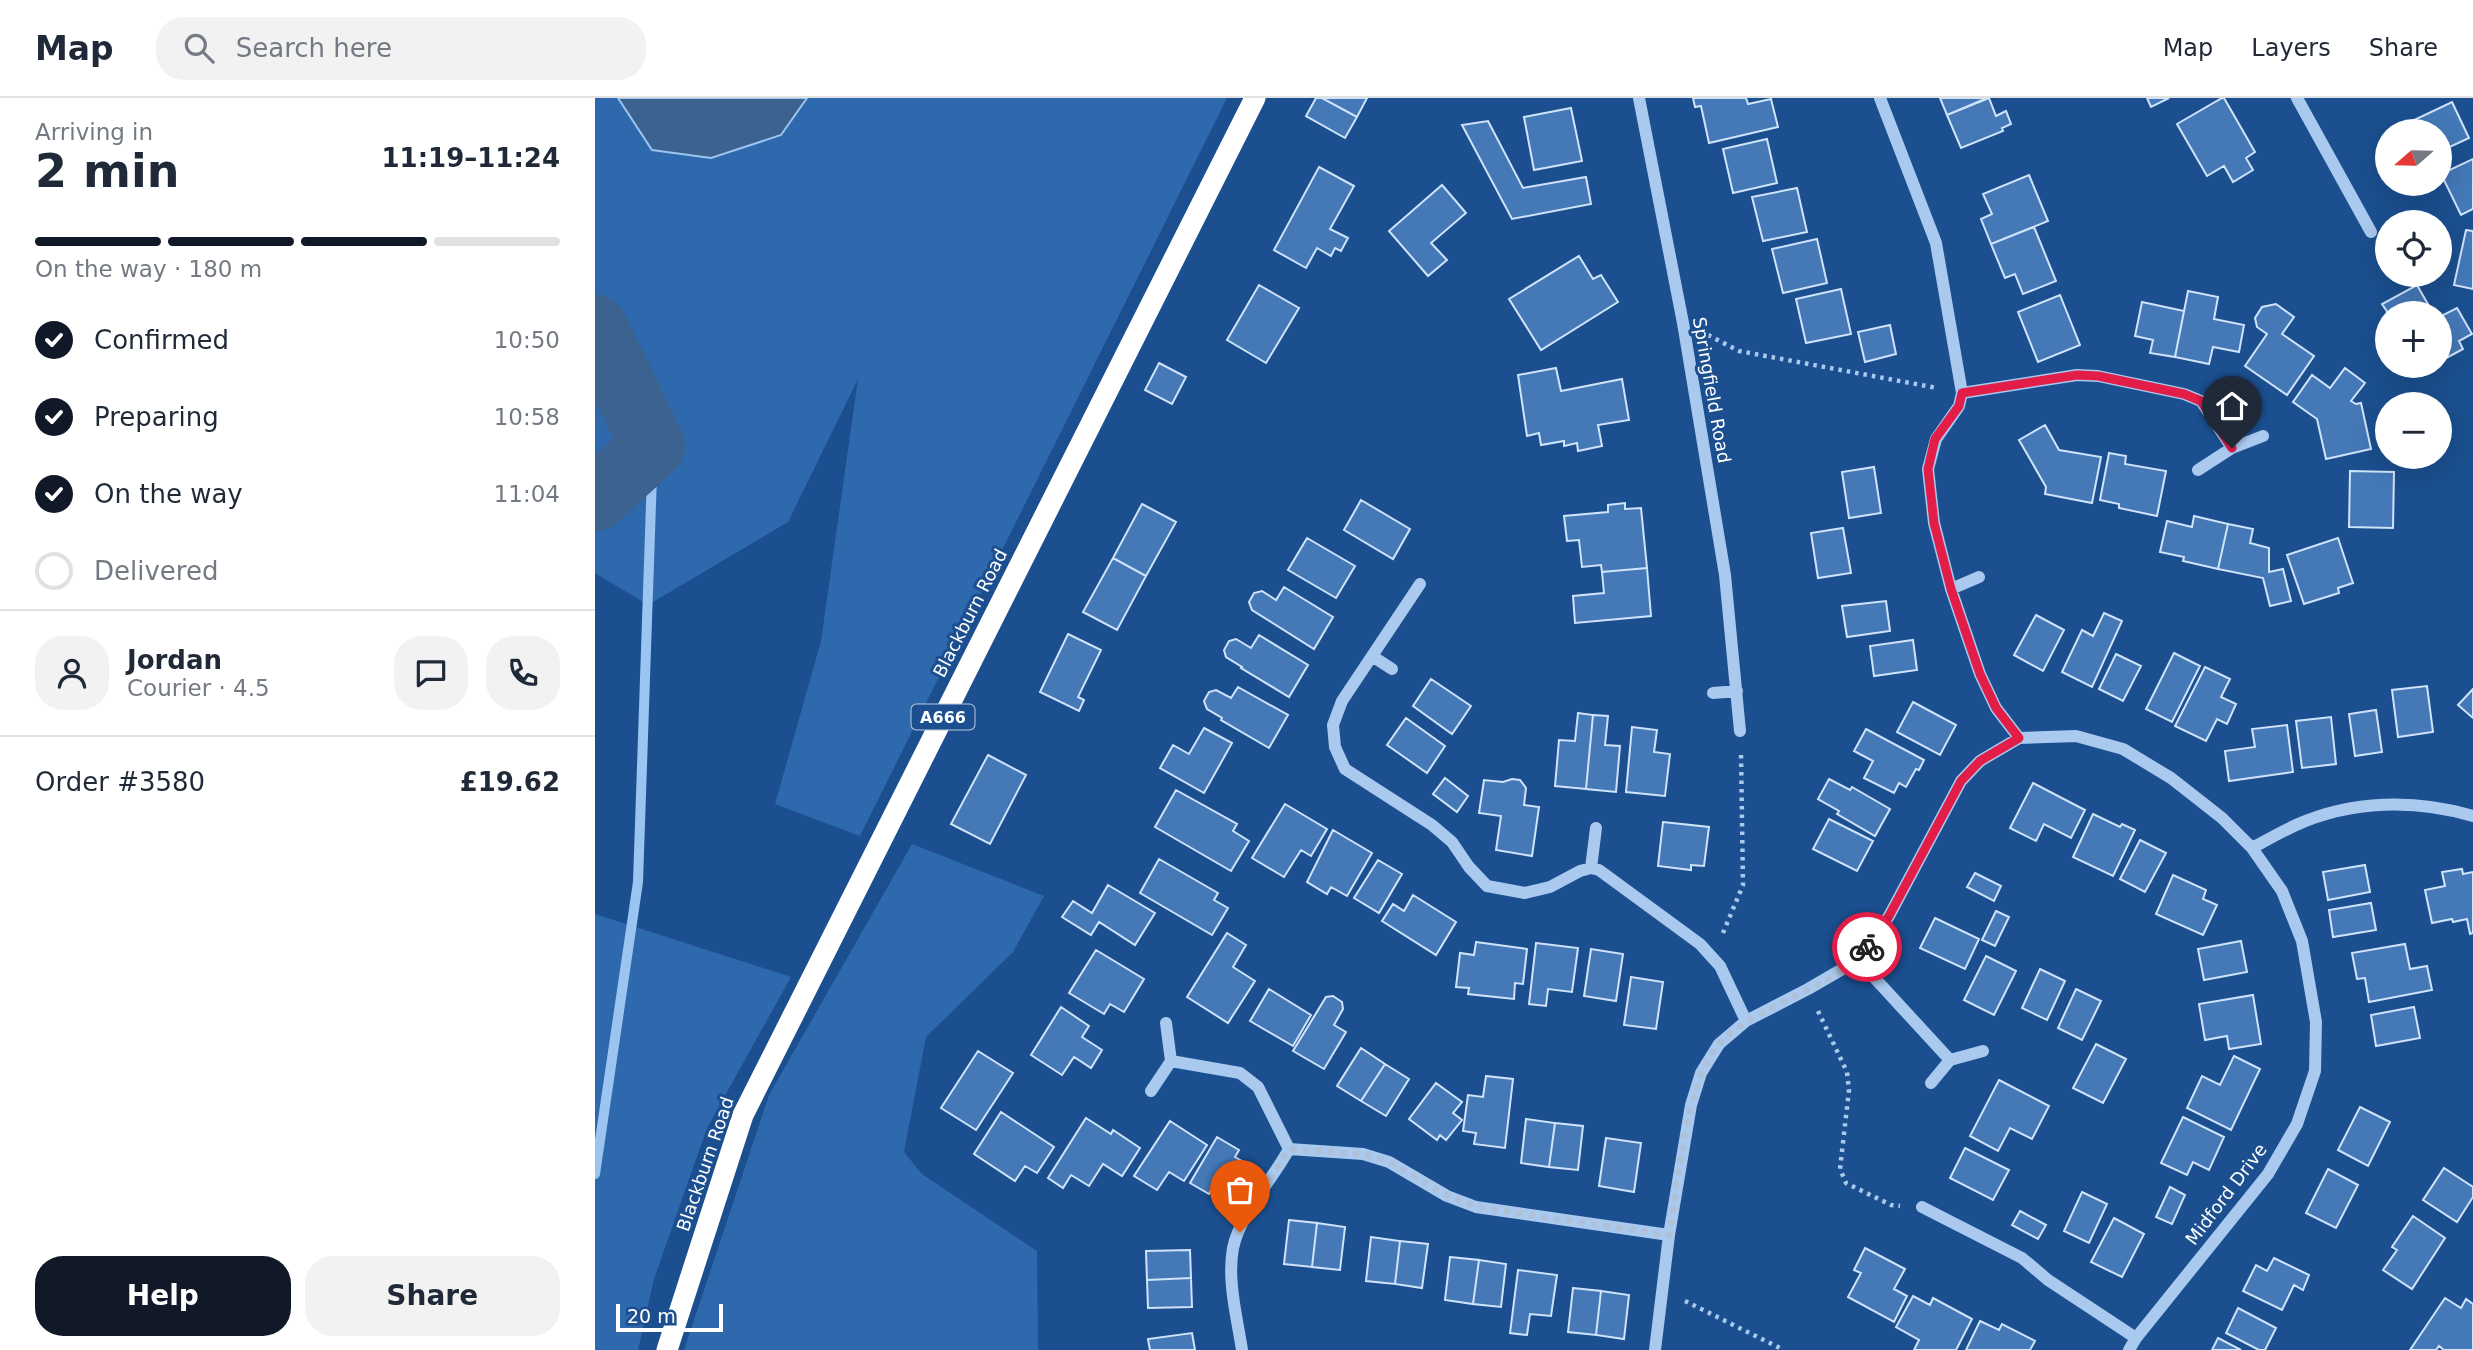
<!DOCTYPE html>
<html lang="en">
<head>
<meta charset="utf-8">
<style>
  body { margin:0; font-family:"DejaVu Sans",sans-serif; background:#f2f2f3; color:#1f2937; height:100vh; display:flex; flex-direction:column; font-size:26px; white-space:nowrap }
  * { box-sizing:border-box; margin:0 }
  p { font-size:23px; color:#747a83 }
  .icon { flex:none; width:38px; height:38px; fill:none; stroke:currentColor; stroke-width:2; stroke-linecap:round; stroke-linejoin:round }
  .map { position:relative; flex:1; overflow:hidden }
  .details { display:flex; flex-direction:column; background:#fff; width:595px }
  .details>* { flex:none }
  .needle { width:46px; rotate:250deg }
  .buttons { position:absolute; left:1780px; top:21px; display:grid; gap:14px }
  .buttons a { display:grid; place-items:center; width:77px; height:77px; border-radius:50%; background:#fff; box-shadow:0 7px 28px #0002; font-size:35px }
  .scale { position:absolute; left:21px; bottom:18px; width:107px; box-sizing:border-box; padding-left:7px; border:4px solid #fff; border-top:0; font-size:19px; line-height:24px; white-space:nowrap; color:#fff; -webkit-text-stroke:5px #1b4f8f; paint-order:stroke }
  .pin { position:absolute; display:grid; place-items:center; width:60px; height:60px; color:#fff; margin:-72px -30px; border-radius:50% 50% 50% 0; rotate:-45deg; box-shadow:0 0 7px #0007 }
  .pin .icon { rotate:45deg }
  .courier { position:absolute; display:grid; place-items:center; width:70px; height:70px; margin:-35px; border:5px solid #e11d48; border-radius:50%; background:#fff; color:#222; box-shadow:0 2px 9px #0007 }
  .overview em { font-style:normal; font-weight:800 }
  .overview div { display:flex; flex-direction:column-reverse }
  .overview { display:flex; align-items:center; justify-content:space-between; height:119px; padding:0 35px }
  h1 { font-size:46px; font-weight:800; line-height:52px }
  .bar { display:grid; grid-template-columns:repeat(4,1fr); gap:10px 7px; align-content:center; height:84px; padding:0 35px }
  .bar i { height:9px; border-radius:5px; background:#e0e1e3 }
  .bar .active { background:#111827 }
  .bar p { grid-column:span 4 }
  .line { display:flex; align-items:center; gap:18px; padding:0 35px; border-top:2px solid #e0e1e3 }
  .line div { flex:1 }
  .round { display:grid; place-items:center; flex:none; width:74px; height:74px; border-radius:28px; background:#f2f2f3 }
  ol { padding:0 35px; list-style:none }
  li { display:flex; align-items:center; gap:21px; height:77px }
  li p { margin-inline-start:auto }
  li .icon { padding:7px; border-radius:50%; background:#111827; color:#fff; stroke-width:4 }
  li:last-child { color:#747a83 }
  li i { width:38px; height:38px; border:4px solid #e0e1e3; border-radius:50% }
  .cta { display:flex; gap:14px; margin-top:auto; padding:14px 35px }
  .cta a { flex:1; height:80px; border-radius:28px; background:#111827; color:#fff; font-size:28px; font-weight:800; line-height:80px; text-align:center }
  .cta a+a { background:#f2f2f3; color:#1f2937 }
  header { display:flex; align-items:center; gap:42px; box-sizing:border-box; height:98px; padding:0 35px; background:#fff; border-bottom:2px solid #e0e1e3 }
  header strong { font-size:33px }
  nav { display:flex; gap:38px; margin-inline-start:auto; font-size:24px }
  .search { width:490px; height:63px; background:#f2f2f3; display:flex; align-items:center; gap:18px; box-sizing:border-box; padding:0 24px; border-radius:28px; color:#747a83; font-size:26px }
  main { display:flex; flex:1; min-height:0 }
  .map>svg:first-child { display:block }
  .green { fill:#2e69ad }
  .water { fill:#3c6290; stroke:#9cc4f0; stroke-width:2 }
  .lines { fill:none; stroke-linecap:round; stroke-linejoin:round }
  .stream { stroke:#9cc4f0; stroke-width:10 }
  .river { stroke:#3c6290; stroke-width:65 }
  .building { fill:#4478b7; stroke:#cfe3fa; stroke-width:2 }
  .path { stroke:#a9c9ee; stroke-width:4.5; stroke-dasharray:3.5 5; stroke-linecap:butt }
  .minor { stroke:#a9c9ee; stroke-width:12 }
  .highway { stroke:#fff; stroke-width:21 }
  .done { stroke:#afc1d8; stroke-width:7; stroke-dasharray:0 12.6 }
  .route { stroke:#e11d48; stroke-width:9 }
  .labels { text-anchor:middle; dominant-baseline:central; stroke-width:6; stroke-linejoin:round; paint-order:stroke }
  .shield { fill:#1b4f8f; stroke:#bbcadd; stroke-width:2 }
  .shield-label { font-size:16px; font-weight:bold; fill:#fff }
  .street-label { font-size:18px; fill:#fff; stroke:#1b4f8f }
</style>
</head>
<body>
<header>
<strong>Map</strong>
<div class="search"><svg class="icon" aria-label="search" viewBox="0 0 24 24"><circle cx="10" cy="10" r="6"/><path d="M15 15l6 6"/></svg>Search here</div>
<nav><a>Map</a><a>Layers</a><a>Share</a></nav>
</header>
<main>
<section class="details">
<div class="overview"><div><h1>2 min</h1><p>Arriving in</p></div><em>11:19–11:24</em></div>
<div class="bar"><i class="active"></i><i class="active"></i><i class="active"></i><i></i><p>On the way · 180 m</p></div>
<ol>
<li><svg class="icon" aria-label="check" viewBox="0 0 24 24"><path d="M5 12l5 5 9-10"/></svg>Confirmed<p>10:50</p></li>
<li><svg class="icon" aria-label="check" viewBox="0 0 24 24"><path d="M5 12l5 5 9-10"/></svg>Preparing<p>10:58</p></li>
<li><svg class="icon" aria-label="check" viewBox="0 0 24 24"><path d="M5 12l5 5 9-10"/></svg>On the way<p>11:04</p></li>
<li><i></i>Delivered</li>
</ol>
<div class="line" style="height:126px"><a class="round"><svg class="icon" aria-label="person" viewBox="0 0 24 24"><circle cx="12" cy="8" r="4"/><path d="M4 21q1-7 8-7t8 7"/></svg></a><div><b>Jordan</b><p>Courier · 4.5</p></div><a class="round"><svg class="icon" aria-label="chat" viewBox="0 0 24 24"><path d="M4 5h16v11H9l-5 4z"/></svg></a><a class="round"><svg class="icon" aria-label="phone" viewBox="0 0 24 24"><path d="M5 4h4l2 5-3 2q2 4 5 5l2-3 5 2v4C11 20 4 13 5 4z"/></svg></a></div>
<div class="line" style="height:91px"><div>Order #3580</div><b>£19.62</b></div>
<div class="cta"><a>Help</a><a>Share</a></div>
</section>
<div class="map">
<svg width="1878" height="1252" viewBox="0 0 1878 1252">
  <rect width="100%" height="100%" fill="#1b4f8f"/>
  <path class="green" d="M0,0H632L265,738L180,706L226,543L263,281L193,424L53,507L0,475Z
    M317,746L449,798L418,854L331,939L309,1054L327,1076L442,1153L443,1252H89L174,997Z
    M0,816L196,879L112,1030L59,1181L43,1252H0Z"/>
  <path class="water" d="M23,0H212L186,37L116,60L57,52Z"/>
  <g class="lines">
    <path class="stream" d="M0,1076L43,784L58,348"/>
    <path class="river" d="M0,229L58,348L0,401"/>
  </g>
  <path class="building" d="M721,0H727L762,19L750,40L711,18Z
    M727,0H772L762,19Z
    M1098,0H1151L1153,6L1176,1L1183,29L1114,45L1106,8L1100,9Z
    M1345,0H1392L1352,17Z
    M1394,0L1401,18L1411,13L1416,26L1407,30L1408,33L1366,50L1352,17Z
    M1552,0H1574L1556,9Z
    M1627,0H1629L1660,54L1651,60L1658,72L1638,84L1629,68L1612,78L1582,26Z
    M1857,4L1874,40L1844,54V33H1796Z
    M976,10L987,63L939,72L929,19Z
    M893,23L928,90L991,79L996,106L917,121L867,27Z
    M1172,41L1182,85L1138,95L1128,51Z
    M1878,61V111L1866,117L1846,76Z
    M724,69L759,88L735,131L753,140L746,153L740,150L736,158L722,150L711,170L679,152Z
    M1434,77L1453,123L1396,146L1386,121L1397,116L1388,96Z
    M847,87L871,115L836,145L852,162L833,178L794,133Z
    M1202,90L1212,134L1168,143L1157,99Z
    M1439,129L1461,183L1428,196L1420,176L1410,180L1396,146Z
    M1871,132L1878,133V191L1859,187Z
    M1222,141L1232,185L1188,195L1177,151Z
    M984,158L998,181L1006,177L1023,204L946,252L914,201Z
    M664,187L704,210L671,265L632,242Z
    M1822,187L1838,215H1793L1787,206Z
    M1246,191L1256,236L1211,245L1201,201Z
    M1593,193L1623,199L1619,221L1649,227L1644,254L1618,249L1614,266L1580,259Z
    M1465,197L1485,247L1443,264L1423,214Z
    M1547,204L1589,213L1580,259L1555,255L1558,242L1540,238Z
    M1681,206L1699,219L1687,236L1719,258L1692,297L1650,268L1672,236L1662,229L1660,220L1667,209Z
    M1862,210L1877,236L1864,243L1868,251L1844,264V219Z
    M1295,227L1301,256L1270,264L1263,234Z
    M564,265L591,279L577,306L550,292Z
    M961,270L966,293L1027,281L1034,322L1003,327L1007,348L983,353L982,345L969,348V343L946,347L944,335L932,338L923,277Z
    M1750,270L1770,285L1756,303L1761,306L1766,305L1776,351L1731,361L1722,321L1698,304L1717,277L1735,290Z
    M1450,327L1464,352L1506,359L1497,405L1450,396L1451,389L1424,342Z
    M1514,355L1531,358L1530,366L1571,373L1562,418L1524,410V406L1505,402Z
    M1279,369L1286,415L1254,420L1247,374Z
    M1755,373L1799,374L1798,430L1754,429Z
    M766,402L815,431L798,461L749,432Z
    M1030,405V411L1046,410L1052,470L1007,474L1006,467L987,469L984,442L972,443L969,418L1013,414V407Z
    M547,406L581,424L551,478L518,460Z
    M1599,418L1633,426L1623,471L1588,463L1589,459L1565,454L1572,423L1597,429Z
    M1633,426L1658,431L1655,445L1674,450V474L1688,471L1696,503L1675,508L1668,480L1623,471Z
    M1248,430L1256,475L1223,480L1216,435Z
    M712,440L760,468L741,500L693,472Z
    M1743,440L1758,485L1743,490L1744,495L1709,506L1692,457Z
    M518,460L551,478L522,532L488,514Z
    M1052,470L1056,518L980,525L978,498L1009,495L1007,474Z
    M689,489L738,519L719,551L657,512L654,504L659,495L667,493L681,502Z
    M1291,503L1295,533L1252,539L1247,508Z
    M1509,515L1527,523L1497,589L1467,574L1487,532L1498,538Z
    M1441,517L1469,532L1448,573L1419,557Z
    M473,536L506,552L483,599L489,602L484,613L445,594Z
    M664,537L713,567L694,599L646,570L647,569L631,559L629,552L634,543L641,541L656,550Z
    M1318,542L1322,572L1279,578L1275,548Z
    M1579,555L1605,568L1577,624L1551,611Z
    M1521,556L1546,568L1528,603L1504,591Z
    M1610,569L1635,581L1626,599L1641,606L1632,626L1622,621L1611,643L1580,628Z
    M836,581L876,608L857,636L818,608Z
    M1832,588L1838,634L1803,639L1797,592Z
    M643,589L693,617L674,650L626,622L627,620L612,611L609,603L614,594L621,592L636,600Z
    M1878,591V620L1863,607Z
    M1318,604L1361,627L1345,657L1302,634Z
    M1781,612L1787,654L1760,658L1754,616Z
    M983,615L998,617L991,691L960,688L964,642L980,643Z
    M998,617L1013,618L1010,647L1025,648L1021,694L991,691Z
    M1736,619L1741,666L1707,670L1701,623Z
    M811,620L850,648L832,675L792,647Z
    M1692,627L1698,674L1634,683L1630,653L1660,649L1657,631Z
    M1037,629L1062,632L1059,654L1075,656L1070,698L1031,694Z
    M609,630L637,645L609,695L565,670L578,647L594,656Z
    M1271,631L1329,662L1324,672L1321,671L1311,689L1304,685L1299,695L1269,680L1278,663L1259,653Z
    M393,657L431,677L395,746L356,726Z
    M850,680L873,698L862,714L838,696Z
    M917,681L925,682L931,690L929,707L944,709L937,758L901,752L906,718L884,715L889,682L908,684Z
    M1234,681L1255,692L1257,689L1295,711L1280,738L1242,716L1244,713L1223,701Z
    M1438,685L1490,712L1476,740L1449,726L1441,743L1415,730Z
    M581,692L642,726L638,733L654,743L636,773L560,729Z
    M690,706L732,731L716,758L706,752L689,779L657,760Z
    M1498,716L1525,729L1527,726L1540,732L1518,778L1478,759Z
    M1234,721L1278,743L1262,773L1218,751Z
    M1068,724L1114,729L1109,768L1096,767V772L1063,768Z
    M738,732L777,755L752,798L736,789L732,796L712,784Z
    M1545,742L1571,755L1550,794L1525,781Z
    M564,761L623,795L619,802L633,810L617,837L545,795Z
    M783,762L807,776L784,815L759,800Z
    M1770,767L1775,794L1733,802L1728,774Z
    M1867,771L1868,776L1878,774V835L1875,836L1872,821L1858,824L1857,821L1837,825L1830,792L1850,788L1847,774Z
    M1380,775L1406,788L1399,803L1372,789Z
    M1578,777L1611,792L1608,801L1622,807L1608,837L1561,816Z
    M513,787L560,815L540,847L504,824L496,837L467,819L478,803L497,815Z
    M818,797L861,824L841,857L787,823L798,806L809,813Z
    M1776,805L1781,832L1738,839L1734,812Z
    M1401,813L1414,819L1400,848L1387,842Z
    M1340,820L1384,841L1370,871L1325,850Z
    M632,835L651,847L638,869L660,883L633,925L592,899Z
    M1646,843L1652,874L1609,882L1603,851Z
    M881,844L932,851L928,886L920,885L919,901L873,896L874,890L861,889L865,855L879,857Z
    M941,845L983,850L977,894L953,891L951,908L934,906Z
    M1810,846L1815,871L1832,868L1837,892L1774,904L1770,880L1762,881L1757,855Z
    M996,851L1028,856L1021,903L989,898Z
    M501,852L549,881L529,914L515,906L509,916L474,895Z
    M1391,858L1421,873L1399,917L1369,902Z
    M1445,871L1470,883L1452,922L1427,910Z
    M1036,879L1068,884L1061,931L1029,927Z
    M674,891L716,917L698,948L655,923Z
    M1481,891L1506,903L1487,942L1463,930Z
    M1658,897L1666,946L1634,951L1632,938L1610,942L1604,906Z
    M738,898L747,904L748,911L739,927L751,934L729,971L698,953L731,899Z
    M466,909L494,928L487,939L507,952L496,970L479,959L467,977L436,957Z
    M1819,909L1825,940L1781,948L1776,917Z
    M1501,946L1531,961L1508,1005L1478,990Z
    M766,950L790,966L766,1003L742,988Z
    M383,953L418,975L381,1032L346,1010Z
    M1639,958L1665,971L1636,1032L1592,1010L1607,978L1625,987Z
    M790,966L814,981L791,1018L766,1003Z
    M891,978L918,981L910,1050L879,1046L881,1035L868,1033L873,997L888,999Z
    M1404,982L1454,1008L1437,1041L1415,1030L1403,1053L1375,1038Z
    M841,985L867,1004L858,1015L867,1022L851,1042L845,1037L842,1042L814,1021Z
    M1765,1009L1795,1024L1773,1068L1743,1052Z
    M406,1014L459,1049L442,1075L430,1068L420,1083L379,1056Z
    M1588,1019L1629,1039L1614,1072L1598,1064L1592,1077L1566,1065Z
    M491,1020L516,1036L518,1032L545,1050L527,1078L508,1066L494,1088L476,1077L468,1090L453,1080Z
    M931,1021L960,1025L954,1069L926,1065Z
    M575,1023L612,1047L589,1083L574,1074L562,1092L539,1078Z
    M960,1025L988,1028L983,1072L954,1069Z
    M622,1039L644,1052L640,1059L656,1068L640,1095L621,1084L614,1096L595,1085Z
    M1011,1040L1046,1045L1039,1094L1004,1088Z
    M1370,1050L1414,1072L1398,1102L1355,1080Z
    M1849,1070L1878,1089V1099L1862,1124L1828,1102Z
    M1733,1071L1763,1087L1741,1130L1711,1115Z
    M1575,1089L1590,1097L1577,1126L1561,1119Z
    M1487,1094L1512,1106L1494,1145L1469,1133Z
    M1425,1113L1451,1127L1443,1141L1417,1127Z
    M1818,1118L1850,1140L1817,1191L1788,1172L1802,1152L1797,1149Z
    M1519,1120L1549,1136L1527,1179L1496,1164Z
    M694,1122L722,1125L717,1169L689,1166Z
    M722,1125L750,1129L745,1172L717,1169Z
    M776,1139L805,1143L800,1186L771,1183Z
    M805,1143L833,1146L827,1190L800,1186Z
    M1270,1150L1310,1171L1299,1191L1312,1198L1299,1224L1253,1199L1266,1175L1259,1172Z
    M595,1152L596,1180L552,1182L551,1153Z
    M855,1159L884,1162L878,1206L850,1202Z
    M1679,1160L1714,1177L1708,1192L1699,1187L1687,1212L1648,1193L1661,1167L1672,1173Z
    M884,1162L911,1166L906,1209L878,1206Z
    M923,1172L962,1177L956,1218L935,1216L932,1237L915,1235Z
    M596,1180L597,1209L553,1210L552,1182Z
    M978,1190L1006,1193L1001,1237L973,1234Z
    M1006,1193L1034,1197L1029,1241L1001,1237Z
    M1318,1198L1335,1207L1338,1200L1377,1221L1361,1252H1319L1324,1242L1301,1229Z
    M1850,1200L1866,1210L1871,1201L1878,1206V1252H1849L1844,1248L1841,1252H1815Z
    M1643,1210L1681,1230L1670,1252H1664L1631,1235Z
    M1385,1223L1404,1232L1407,1226L1440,1243L1435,1252H1371Z
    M597,1235L600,1252H555L553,1241Z
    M1623,1240L1646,1252H1617Z"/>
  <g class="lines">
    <path class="path" d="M1113,237L1144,253L1342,290
      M1128,835L1148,787L1146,655
      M1223,913L1252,974L1254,992L1245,1071L1251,1085L1296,1107L1305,1108
      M1090,1203L1189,1252"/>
    <path class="minor" d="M1044,0L1088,225L1130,477L1145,633
      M1285,0L1341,145L1367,295L1364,308L1341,341L1333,371L1339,425L1356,491L1385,576L1401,610L1424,640
      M1702,0L1776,134
      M1367,295L1482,277L1503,278L1589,296L1606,303L1637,350
      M1603,372L1637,350L1668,338
      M825,486L747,603L738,627L740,649L750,671L837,727L857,744L874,769L892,788L930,795L955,789L985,773L996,770L1004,772L1105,846L1125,868L1151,923
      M1356,491L1384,479
      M777,558L797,571
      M1118,595L1142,593
      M1657,750C1672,742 1686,734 1701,727C1757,702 1820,701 1878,718
      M996,770L1001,730
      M1263,862L1355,962
      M576,963L645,975L663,989L694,1051C678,1081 645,1116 638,1150C632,1183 642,1219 647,1252
      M1336,985L1355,962L1388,953
      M556,993L576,963L571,925
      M694,1051L768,1056L794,1064L852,1098L881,1109L1074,1137
      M1327,1109L1427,1160L1453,1182L1541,1240
      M1060,1252L1074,1137L1096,1007L1106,975L1124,946L1151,923L1213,891L1263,862L1294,818L1366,683L1385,663L1424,640L1481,638L1528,651L1576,680L1627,720L1657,750L1687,793L1707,843L1721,924L1720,973L1702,1026L1673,1076L1541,1240L1534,1252"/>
    <path class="highway" d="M72,1252L148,1017L660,0"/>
  </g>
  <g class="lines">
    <path class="done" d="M645,1134L651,1119L694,1051L768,1056L794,1064L852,1097L881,1109L1074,1137C1083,1087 1091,983 1124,946C1140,928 1162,918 1182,907C1213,891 1251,877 1272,849"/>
    <path class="route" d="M1272,849L1294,818L1366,683L1385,663L1424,640L1401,610L1385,576L1356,491L1339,425L1333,371L1340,341L1364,308L1367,295L1482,277L1503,278L1589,296L1606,303L1637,350"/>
  </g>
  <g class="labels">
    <rect class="shield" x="316.5" y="606.5" width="63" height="25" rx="5"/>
    <g class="shield-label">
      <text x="348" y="619">A666</text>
    </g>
    <g class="street-label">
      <text transform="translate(1117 292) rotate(80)">Springfield Road</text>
      <text transform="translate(375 515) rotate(-63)">Blackburn Road</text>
      <text transform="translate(110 1066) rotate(-71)">Blackburn Road</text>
      <text transform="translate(1631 1096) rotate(-53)">Midford Drive</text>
    </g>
  </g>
</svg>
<div class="buttons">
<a><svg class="needle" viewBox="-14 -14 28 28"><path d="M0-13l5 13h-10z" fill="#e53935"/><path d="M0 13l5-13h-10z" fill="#747a83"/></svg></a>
<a><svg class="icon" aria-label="locate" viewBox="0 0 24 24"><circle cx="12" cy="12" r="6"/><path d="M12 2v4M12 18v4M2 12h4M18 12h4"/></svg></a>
<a>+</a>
<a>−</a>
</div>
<div class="scale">20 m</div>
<div class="pin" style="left:645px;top:1134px;background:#ea580c"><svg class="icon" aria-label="bag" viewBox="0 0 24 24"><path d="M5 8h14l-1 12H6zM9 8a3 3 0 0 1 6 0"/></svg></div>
<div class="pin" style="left:1637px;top:350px;background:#1f2937"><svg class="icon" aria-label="home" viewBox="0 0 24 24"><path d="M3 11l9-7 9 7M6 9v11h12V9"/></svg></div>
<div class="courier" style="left:1272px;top:849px"><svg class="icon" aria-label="bike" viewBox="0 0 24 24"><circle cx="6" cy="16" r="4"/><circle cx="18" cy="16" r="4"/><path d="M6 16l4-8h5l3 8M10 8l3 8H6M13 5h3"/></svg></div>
</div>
</main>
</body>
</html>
